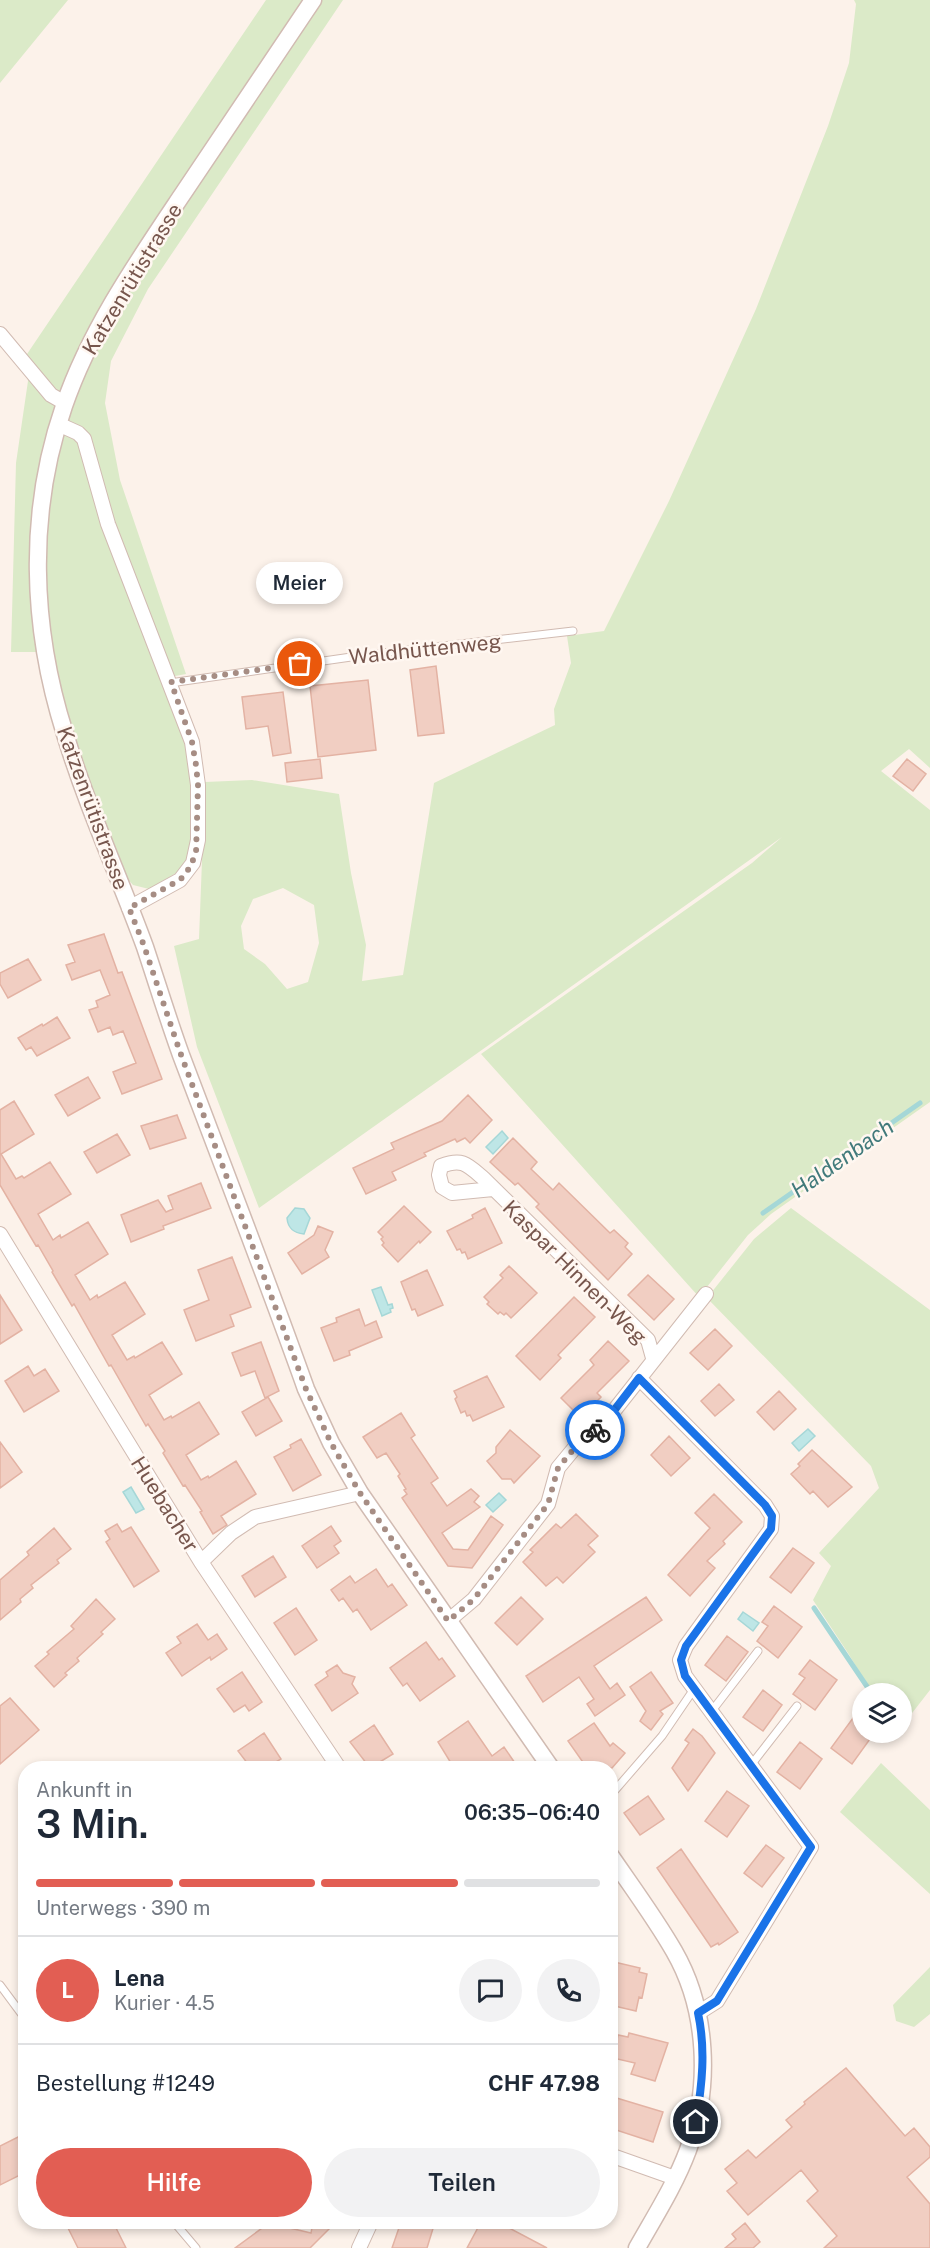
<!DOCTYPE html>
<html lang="de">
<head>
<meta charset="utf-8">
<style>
  body { margin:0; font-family:"Public Sans",sans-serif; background:#f2f2f3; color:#1f2937; height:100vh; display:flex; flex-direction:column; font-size:22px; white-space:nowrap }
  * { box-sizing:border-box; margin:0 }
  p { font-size:20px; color:#747a83 }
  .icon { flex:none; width:33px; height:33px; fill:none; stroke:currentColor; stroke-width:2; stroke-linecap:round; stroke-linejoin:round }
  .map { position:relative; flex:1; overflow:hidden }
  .drawer { position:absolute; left:18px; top:1761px; width:600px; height:468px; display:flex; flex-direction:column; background:#fff; border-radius:24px; box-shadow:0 3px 9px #0003 }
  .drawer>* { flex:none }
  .controls { position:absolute; left:852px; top:1683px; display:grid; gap:12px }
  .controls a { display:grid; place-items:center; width:60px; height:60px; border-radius:50%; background:#fff; box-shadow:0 3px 9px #0003; font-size:30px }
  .pin { position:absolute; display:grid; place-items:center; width:51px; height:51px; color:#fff; margin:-26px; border:3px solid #fff; border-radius:50%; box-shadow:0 2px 6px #0007 }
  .courier { position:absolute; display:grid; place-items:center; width:60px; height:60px; margin:-30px; border:4px solid #1a73e8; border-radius:50%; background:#fff; color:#222; box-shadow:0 2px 8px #0007 }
  .bubble { position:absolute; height:42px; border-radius:21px; background:#fff; box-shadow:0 3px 9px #0003; font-size:20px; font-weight:600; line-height:42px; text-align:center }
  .head em { font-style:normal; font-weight:600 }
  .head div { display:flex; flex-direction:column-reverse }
  .head { display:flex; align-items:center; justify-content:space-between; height:102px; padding:0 18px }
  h1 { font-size:39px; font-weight:600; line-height:45px }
  .bar { display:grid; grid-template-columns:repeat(4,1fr); gap:9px 6px; align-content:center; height:72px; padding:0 18px }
  .bar i { height:8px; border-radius:4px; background:#e0e1e3 }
  .bar .selected { background:#e25e53 }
  .bar p { grid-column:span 4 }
  .line { display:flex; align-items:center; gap:15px; padding:0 18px; border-top:2px solid #e0e1e3 }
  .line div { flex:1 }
  .round { display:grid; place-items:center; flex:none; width:63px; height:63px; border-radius:32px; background:#f2f2f3 }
  .action { display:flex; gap:12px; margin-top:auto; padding:12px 18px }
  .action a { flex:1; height:69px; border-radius:36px; background:#e25e53; color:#fff; font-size:24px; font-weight:600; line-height:69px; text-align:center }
  .action a+a { background:#f2f2f3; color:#1f2937 }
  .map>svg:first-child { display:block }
  .green { fill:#dbeac8; fill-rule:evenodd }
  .water { fill:#bee6e6; stroke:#a5d7d7; stroke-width:1.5 }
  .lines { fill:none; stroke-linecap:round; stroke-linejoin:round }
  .stream { stroke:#a5d7d7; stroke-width:5 }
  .building { fill:#f1cec2; stroke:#e3b2a3; stroke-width:1.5 }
  .service-casing { stroke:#d1bbb2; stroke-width:9 }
  .minor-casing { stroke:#d1bbb2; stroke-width:16 }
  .tertiary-casing { stroke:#d1bbb2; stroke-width:19 }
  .service { stroke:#fff; stroke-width:7 }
  .minor { stroke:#fff; stroke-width:14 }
  .tertiary { stroke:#fff; stroke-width:16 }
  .done { stroke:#a68d84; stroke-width:6; stroke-dasharray:0 10.8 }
  .route { stroke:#1a73e8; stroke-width:8 }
  .labels { text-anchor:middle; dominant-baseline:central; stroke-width:5; stroke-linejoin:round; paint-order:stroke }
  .street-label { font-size:21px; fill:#77564d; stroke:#fff7f1 }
  .water-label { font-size:22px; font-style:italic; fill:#417a7b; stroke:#fff7f1 }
</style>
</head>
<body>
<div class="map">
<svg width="930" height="2248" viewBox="0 0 930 2248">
  <rect width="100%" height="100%" fill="#fcf2ea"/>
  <path class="green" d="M0,0H68L0,83Z
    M266,0H343L148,289L111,361L105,403L120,480L186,674L164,678L184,733L193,782L192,853L178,872L149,889L133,885L125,876L75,744L62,697L53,652H11L16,463L28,381L25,357Z
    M854,0H930V768L909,749L881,771L930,810V1102L771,1214L748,1235L699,1297L481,1054L752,863L782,837L259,1208L197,1047L174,946L199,939L205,782L252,780L339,794L351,873L366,945L362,981L403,975L434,783L555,725L554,709L571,663L567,636L604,631L669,501L756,309L828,126L849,63L856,4ZM283,888L314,905L319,943L308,982L287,989L265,964L244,949L241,926L253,899Z
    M791,1208L930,1310V1690L902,1726V1694L872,1693L848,1653L813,1600L831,1566L819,1553L879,1488L871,1466L707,1298L754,1239Z
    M881,1763L930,1810V1894L840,1812Z
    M930,1967V2014L914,2027L896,2021L893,2005Z"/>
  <path class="water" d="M502,1131L508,1138L493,1154L486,1147Z
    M295,1208L304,1209L310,1218L304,1234C294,1233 288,1229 287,1218Z
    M381,1287L388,1305L392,1304L393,1308L390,1309L391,1312L382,1316L372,1290Z
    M808,1429L815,1436L799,1451L792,1443Z
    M131,1487L144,1509L136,1513L123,1492Z
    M499,1493L506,1500L493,1512L486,1505Z
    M743,1612L759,1623L753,1631L738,1619Z"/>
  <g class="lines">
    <path class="stream" d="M763,1213L920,1103
      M814,1608L872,1694"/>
  </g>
  <path class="building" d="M436,666L444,733L418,736L410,670Z
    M368,680L376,750L318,757L310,686Z
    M283,692L291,753L273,756L268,726L246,729L242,697Z
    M320,759L322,778L287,782L285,763Z
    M907,759L926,774L913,791L893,776Z
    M104,934L118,973L122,972L162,1079L122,1094L113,1072L136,1063L123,1031L113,1035L110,1027L98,1032L89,1010L98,1007L96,1001L110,995L100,970L72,980L66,965L75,962L68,945Z
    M28,959L41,980L8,998L0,984V973Z
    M57,1017L70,1038L37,1056L31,1047L26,1050L18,1038L42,1024L43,1026Z
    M88,1077L100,1098L68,1116L55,1095Z
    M468,1095L492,1120L470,1143L465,1138L457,1142L455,1139L424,1153L426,1156L392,1172L396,1180L366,1194L353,1168L394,1149L391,1143L442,1121Z
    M14,1101L34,1134L1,1154L16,1179L22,1176L24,1178L50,1162L71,1194L38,1214L53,1240L60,1235L61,1238L88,1222L108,1254L75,1275L90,1300L97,1295L98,1298L125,1282L145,1314L112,1335L127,1360L134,1356L135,1358L162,1342L182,1374L149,1395L164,1420L171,1416L172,1418L199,1402L219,1434L186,1455L201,1480L208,1476L209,1478L236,1461L256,1494L221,1516L227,1525L213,1534L200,1512L202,1511L185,1485L183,1486L163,1453L165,1451L148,1424L146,1426L111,1365L109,1366L74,1304L72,1306L52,1272L53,1271L38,1245L36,1246L0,1185V1110Z
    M177,1115L186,1138L150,1149L141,1126Z
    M117,1134L130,1155L97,1173L84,1152Z
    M513,1138L537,1162L531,1169L553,1190L559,1183L610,1233L614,1230L628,1243L625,1247L632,1254L608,1280L536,1207L539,1204L518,1183L515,1185L490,1162Z
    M201,1183L211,1208L163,1226L164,1229L131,1242L121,1215L158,1200L166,1212L173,1209L168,1196Z
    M404,1206L431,1232L420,1243L419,1241L398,1262L382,1245L384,1243L381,1239L383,1237L378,1232Z
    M485,1208L502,1243L468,1259L465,1252L462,1253L460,1249L457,1250L447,1231L473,1218L472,1215Z
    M318,1226L333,1232L325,1250L329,1257L302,1274L288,1253L314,1235Z
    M232,1257L251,1307L230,1315L234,1326L196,1341L184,1310L209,1300L198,1270Z
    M509,1266L537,1293L511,1318L506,1313L504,1315L500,1312L498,1314L487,1304L489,1302L484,1297L503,1278L500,1275Z
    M427,1270L443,1305L418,1316L415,1309L412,1310L401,1282Z
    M648,1275L674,1299L654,1320L628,1295Z
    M0,1295L22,1330L0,1344Z
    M574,1297L595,1317L558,1355L561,1358L540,1380L516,1356Z
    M359,1309L365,1326L376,1321L382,1337L349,1351L350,1355L334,1361L321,1328L337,1322L336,1318Z
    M715,1329L732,1346L708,1370L690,1353Z
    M608,1341L629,1361L597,1393L601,1397L581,1418L561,1398L594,1365L590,1360Z
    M261,1342L279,1391L265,1398L255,1371L241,1376L232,1353Z
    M28,1366L34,1376L45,1369L59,1391L24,1412L5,1381Z
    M487,1376L504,1407L473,1421L470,1415L467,1416L465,1411L461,1413L455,1399L457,1397L454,1391Z
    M719,1384L734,1400L715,1416L701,1401Z
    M779,1391L796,1409L774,1430L757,1412Z
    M268,1397L282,1421L256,1436L242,1412Z
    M401,1413L415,1435L411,1438L438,1478L431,1483L447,1506L471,1489L479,1496L474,1502L480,1507L442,1533L453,1549L468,1550L491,1516L503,1525L472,1568L448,1566L402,1498L407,1494L404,1490L406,1489L398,1476L400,1474L386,1453L377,1458L363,1437Z
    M510,1430L540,1456L514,1483L511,1479H502L487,1461L496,1453V1447Z
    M669,1436L690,1458L671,1476L651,1455Z
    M301,1439L321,1475L293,1491L274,1457L291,1448L290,1445Z
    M0,1442L22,1472L0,1488Z
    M812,1450L852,1487L828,1507L813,1491L810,1494L791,1474L800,1466L798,1464Z
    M714,1494L742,1522L723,1541L725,1544L707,1561L715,1568L690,1596L668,1575L710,1528L695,1513Z
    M576,1514L598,1536L588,1545L595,1552L563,1583L557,1577L546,1586L523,1562L533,1552L530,1550L556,1524L561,1528Z
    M117,1524L122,1532L131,1527L159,1571L134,1587L106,1542L110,1539L105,1531Z
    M331,1526L341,1541L334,1546L339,1553L317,1568L302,1546Z
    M54,1528L71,1549L57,1560L59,1563L31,1585L33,1588L20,1599L21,1602L0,1620V1580L29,1555L27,1552Z
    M793,1548L814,1563L791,1593L770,1577Z
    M273,1556L286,1577L255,1597L242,1576Z
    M376,1569L388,1587L392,1584L407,1605L371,1630L357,1609L353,1612L343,1598L339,1601L331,1590L350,1576L355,1583Z
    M521,1597L543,1619L517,1645L495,1623Z
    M646,1597L662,1620L594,1666L610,1689L617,1683L625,1695L595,1716L587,1704L594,1699L579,1677L543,1702L526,1676Z
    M96,1599L115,1619L101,1632L103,1634L77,1658L79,1661L65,1673L67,1675L54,1687L35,1666L49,1654L47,1652L74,1629L71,1626Z
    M774,1606L802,1627L778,1658L757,1641L768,1626L762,1622Z
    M296,1608L317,1640L295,1655L274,1623Z
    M197,1624L208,1640L217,1634L227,1649L211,1660L210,1657L182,1676L166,1653L181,1643L177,1637Z
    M727,1636L748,1652L726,1681L705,1665Z
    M426,1642L439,1660L442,1658L455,1676L420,1701L407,1683L403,1686L390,1668Z
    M810,1660L837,1680L815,1710L793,1694L805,1678L799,1674Z
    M337,1665L343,1673L355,1677L352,1684L358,1693L332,1711L315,1685L328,1676L326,1672Z
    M242,1672L262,1702L249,1711L245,1705L234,1712L217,1689Z
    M651,1672L673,1703L660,1711L663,1714L651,1730L640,1721L646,1711L630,1687Z
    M763,1690L782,1705L763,1731L743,1717Z
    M10,1698L39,1730L0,1764V1706Z
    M853,1718L862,1725V1732H875L852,1764L831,1748Z
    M468,1721L492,1756L504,1747L515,1763L506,1768H454L438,1742Z
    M594,1723L610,1746L613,1743L625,1753L612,1768H587L568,1741Z
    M374,1725L393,1754L370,1768L350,1742Z
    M693,1729L702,1736L715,1753L688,1791L672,1768L689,1743L685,1740Z
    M264,1733L281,1759L266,1768H251L238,1751Z
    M800,1742L822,1759L800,1789L777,1772Z
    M727,1791L749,1806L727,1837L705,1821Z
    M648,1796L664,1819L640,1835L624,1813Z
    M766,1845L784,1858L762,1887L744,1873Z
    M681,1849L738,1932L719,1945L718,1943L711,1947L657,1868Z
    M610,1961L640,1968L639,1972L647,1974L642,1998L639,1997L636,2011L610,2005L616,1977L610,1976Z
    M629,2033L668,2043L655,2081L631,2074L635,2063L613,2058L618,2035L628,2037Z
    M846,2068L905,2136L914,2128L930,2147V2157L907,2177L930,2204V2248H824L837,2236L807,2201L818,2191L801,2170L748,2215L727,2191L737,2183L725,2169L748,2150L756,2158L792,2127L786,2120L805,2104L804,2102Z
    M610,2096L663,2112L653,2142L610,2128Z
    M26,2133V2172L0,2185V2146Z
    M65,2222H113L126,2248H78Z
    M313,2222H336L310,2248H235L269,2223L311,2233Z
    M401,2222H435L427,2248H392Z
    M481,2222H498L547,2248H467Z
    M745,2223L760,2242L753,2248H725L736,2239L732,2234Z"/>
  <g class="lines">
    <g class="service-casing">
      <path id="service" d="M170,683L365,655L573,631
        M711,1712L758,1651
        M751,1765L797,1706
        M610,1796L662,1736L694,1689
        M0,1985L26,2020
        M174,2222L196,2248"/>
    </g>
    <g class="minor-casing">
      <path id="minor" d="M0,334L51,395L65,403
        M58,424L78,433L84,439L108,524L192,742L198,785V840L193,863L180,880L129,908
        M493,1189L452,1193L442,1187L439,1175L441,1166C462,1158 467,1164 483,1178L648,1340L653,1358
        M0,1234L201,1562L339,1768
        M639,1378L765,1505L772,1516L771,1529L686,1646L680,1660L685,1676L811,1847L717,2001L698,2013
        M201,1562L231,1533L255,1517L360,1493
        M448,1621L474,1599L548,1504L558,1468L577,1445L609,1417L706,1294
        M610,2155L675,2178
        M359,2248L371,2222"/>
    </g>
    <g class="tertiary-casing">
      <path id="tertiary" d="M313,0C269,65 225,130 182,195C137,262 90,330 64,406C27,513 31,627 65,734C87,807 119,876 145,947C157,983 168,1019 181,1055C223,1166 266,1277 306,1389L331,1443L360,1493L551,1768
        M610,1855C632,1887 655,1918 674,1951C708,2010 711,2087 688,2150C675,2185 655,2216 637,2248"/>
    </g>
    <use href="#service" class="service"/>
    <use href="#minor" class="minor"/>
    <use href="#tertiary" class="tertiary"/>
  </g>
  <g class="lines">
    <path class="done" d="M300,664L171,682L192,742L196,765L198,785L196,854L187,872L180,880L129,908L143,943L180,1052L306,1389L331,1443L360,1493L448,1621L474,1599L548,1504L558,1468L577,1445L595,1430"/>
    <path class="route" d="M595,1430L609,1417L639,1378L765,1505L772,1516L771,1529L686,1646L681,1660L685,1676L811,1847L717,2001L698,2013C706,2050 702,2085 696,2122"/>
  </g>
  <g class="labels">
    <g class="street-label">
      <text transform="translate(132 279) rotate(-59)">Katzenrütistrasse</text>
      <text transform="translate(425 649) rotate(-6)">Waldhüttenweg</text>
      <text transform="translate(93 808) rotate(70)">Katzenrütistrasse</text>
      <text transform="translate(575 1272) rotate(45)">Kaspar Hinnen-Weg</text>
      <text transform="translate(165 1504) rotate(58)">Huebacher</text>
    </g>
    <g class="water-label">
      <text transform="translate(842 1158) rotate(-35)">Haldenbach</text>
    </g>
  </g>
</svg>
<div class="controls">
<a><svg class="icon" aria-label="layers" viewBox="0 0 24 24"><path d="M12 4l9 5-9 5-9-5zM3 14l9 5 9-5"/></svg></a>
</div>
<div class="pin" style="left:300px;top:664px;background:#ea580c"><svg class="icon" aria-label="bag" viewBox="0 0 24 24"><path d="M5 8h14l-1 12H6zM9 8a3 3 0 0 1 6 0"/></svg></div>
<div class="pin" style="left:696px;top:2122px;background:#1f2937"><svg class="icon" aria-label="home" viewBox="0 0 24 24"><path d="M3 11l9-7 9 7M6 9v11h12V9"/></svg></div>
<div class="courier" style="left:595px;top:1430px"><svg class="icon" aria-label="bike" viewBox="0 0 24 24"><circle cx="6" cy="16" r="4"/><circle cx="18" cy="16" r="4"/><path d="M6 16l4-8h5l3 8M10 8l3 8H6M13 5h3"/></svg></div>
<div class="bubble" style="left:256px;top:562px;width:87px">Meier</div>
<section class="drawer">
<div class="head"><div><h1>3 Min.</h1><p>Ankunft in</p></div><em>06:35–06:40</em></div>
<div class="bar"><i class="selected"></i><i class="selected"></i><i class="selected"></i><i></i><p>Unterwegs · 390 m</p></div>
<div class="line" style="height:108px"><b class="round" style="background:#e25e53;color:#fff">L</b><div><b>Lena</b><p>Kurier · 4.5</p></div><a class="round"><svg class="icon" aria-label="chat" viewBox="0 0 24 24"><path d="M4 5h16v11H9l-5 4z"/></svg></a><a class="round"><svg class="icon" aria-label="phone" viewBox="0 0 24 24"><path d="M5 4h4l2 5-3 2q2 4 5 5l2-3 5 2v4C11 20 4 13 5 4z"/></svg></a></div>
<div class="line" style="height:78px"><div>Bestellung #1249</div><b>CHF 47.98</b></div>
<div class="action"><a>Hilfe</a><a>Teilen</a></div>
</section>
</div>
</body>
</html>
